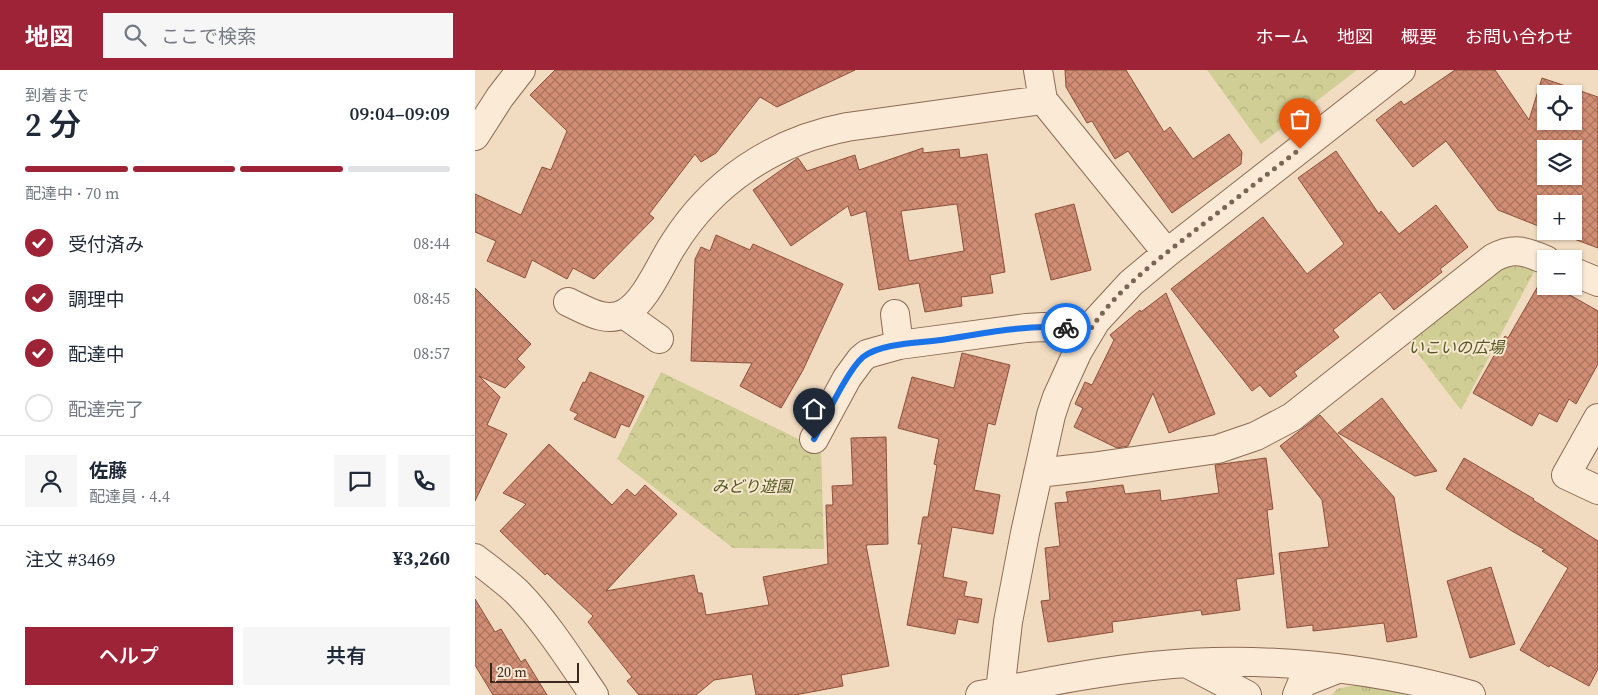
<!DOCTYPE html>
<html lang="ja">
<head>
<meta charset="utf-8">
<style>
  body { margin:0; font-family:"Source Serif 4","Noto Sans JP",serif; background:#f6f6f7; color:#1f2937; height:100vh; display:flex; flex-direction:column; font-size:19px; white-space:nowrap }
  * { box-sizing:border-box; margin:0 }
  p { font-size:16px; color:#747a83 }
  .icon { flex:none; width:28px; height:28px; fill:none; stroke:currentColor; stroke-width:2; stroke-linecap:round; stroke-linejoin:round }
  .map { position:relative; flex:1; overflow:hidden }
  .details { display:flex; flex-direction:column; background:#fff; width:475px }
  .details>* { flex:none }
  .buttons { position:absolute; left:1062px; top:15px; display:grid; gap:10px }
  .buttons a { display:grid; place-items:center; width:45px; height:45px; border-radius:0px; background:#fff; box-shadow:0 1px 4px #0004; font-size:25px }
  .scale { position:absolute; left:15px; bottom:12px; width:89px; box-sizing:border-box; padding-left:5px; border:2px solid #3a271d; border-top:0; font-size:14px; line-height:18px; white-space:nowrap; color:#3a271d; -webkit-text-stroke:4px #f8e7d1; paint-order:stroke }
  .pin { position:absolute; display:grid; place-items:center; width:42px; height:42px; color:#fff; margin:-51px -21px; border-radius:50% 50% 50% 0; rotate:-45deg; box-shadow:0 0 5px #0007 }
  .pin .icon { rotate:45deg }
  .courier { position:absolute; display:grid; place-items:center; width:50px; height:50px; margin:-25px; border:4px solid #1a73e8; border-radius:50%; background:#fff; color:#222; box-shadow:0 1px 6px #0007 }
  .summary em { font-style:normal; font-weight:600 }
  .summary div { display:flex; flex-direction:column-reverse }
  .summary { display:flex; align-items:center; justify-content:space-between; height:85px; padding:0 25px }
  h1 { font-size:32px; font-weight:600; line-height:38px }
  .bar { display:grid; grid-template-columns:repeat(4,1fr); gap:8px 5px; align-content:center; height:60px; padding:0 25px }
  .bar i { height:6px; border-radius:4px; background:#e0e1e3 }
  .bar .selected { background:#9f2336 }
  .bar p { grid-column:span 4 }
  .line { display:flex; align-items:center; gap:12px; padding:0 25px; border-top:1px solid #e0e1e3 }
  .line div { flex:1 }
  .round { display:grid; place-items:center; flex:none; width:52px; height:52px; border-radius:0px; background:#f6f6f7 }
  ol { padding:0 25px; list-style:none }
  li { display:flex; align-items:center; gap:15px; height:55px }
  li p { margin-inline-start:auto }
  li .icon { padding:5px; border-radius:50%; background:#9f2336; color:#fff; stroke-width:4 }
  li:last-child { color:#747a83 }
  li i { width:28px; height:28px; border:2px solid #e0e1e3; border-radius:50% }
  .primary-button { display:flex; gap:10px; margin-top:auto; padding:10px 25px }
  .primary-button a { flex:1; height:58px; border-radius:0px; background:#9f2336; color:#fff; font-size:20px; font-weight:600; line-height:58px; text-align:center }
  .primary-button a+a { background:#f6f6f7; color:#1f2937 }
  header { display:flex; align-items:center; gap:30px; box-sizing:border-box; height:70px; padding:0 25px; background:#9f2336; color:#fff }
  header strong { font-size:24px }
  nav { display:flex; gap:28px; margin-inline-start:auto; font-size:18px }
  .search { width:350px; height:45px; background:#f6f6f7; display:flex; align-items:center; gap:12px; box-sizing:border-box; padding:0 18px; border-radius:0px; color:#747a83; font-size:19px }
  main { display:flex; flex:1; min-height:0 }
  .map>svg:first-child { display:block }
  .grass { fill:url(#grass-tufts) }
  .forest { fill:url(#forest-crowns) }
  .building { fill:url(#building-cross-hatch); stroke:#8d503b; fill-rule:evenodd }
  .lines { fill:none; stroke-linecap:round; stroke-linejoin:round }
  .minor-casing { stroke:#8c6b57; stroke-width:30 }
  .minor { stroke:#fbead5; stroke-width:28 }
  .done { stroke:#7a6656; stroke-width:5; stroke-dasharray:0 9 }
  .route { stroke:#1a73e8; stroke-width:6 }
  .labels { text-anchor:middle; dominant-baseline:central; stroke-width:4; stroke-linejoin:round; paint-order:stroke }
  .park-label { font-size:16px; font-style:italic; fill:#525822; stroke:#f8e7d1 }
</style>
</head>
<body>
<header>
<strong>地図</strong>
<div class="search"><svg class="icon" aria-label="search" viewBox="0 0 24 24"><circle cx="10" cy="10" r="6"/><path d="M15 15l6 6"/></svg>ここで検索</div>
<nav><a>ホーム</a><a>地図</a><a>概要</a><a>お問い合わせ</a></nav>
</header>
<main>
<section class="details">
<div class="summary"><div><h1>2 分</h1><p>到着まで</p></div><em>09:04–09:09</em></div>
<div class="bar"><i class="selected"></i><i class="selected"></i><i class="selected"></i><i></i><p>配達中 · 70 m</p></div>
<ol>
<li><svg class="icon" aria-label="check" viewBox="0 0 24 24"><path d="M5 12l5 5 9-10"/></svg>受付済み<p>08:44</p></li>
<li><svg class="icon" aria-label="check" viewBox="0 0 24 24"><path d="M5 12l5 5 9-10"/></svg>調理中<p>08:45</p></li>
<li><svg class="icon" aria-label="check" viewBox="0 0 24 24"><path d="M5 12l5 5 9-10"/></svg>配達中<p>08:57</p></li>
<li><i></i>配達完了</li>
</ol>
<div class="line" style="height:90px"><a class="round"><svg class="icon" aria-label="person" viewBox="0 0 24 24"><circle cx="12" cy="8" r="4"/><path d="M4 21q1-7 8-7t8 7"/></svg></a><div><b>佐藤</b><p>配達員 · 4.4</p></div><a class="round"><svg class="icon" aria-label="chat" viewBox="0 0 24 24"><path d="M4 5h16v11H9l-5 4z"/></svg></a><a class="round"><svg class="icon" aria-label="phone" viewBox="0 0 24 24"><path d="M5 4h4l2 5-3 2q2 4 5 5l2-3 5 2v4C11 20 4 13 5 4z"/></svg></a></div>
<div class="line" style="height:65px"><div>注文 #3469</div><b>¥3,260</b></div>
<div class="primary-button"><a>ヘルプ</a><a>共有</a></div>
</section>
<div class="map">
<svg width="1123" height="625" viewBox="0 0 1123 625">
  <defs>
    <pattern id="grass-tufts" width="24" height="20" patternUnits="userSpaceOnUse" patternTransform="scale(1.25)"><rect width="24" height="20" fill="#d0ce94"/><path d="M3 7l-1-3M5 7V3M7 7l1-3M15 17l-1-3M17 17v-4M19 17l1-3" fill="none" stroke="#b3b17f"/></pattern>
    <pattern id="forest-crowns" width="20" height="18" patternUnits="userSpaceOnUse" patternTransform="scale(1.25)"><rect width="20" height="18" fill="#d0ce94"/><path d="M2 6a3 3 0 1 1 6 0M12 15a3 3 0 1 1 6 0" fill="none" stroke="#b3b17f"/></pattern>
    <pattern id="building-cross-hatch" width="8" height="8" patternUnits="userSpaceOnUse" patternTransform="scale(1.25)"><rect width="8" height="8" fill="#d28e74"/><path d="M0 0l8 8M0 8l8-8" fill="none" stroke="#ab745f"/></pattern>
  </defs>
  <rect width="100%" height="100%" fill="#f1dcc1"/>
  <path class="grass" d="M885,614L935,625H857L862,619Z"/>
  <path class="forest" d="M732,0H882L786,74Z
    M1048,196L1060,200L986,340L934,272L1023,201L1031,197Z
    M186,302L346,380L349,479L258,478L142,389Z"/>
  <path class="building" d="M80,0H380L302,37L285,27L241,83L226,92L220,84L174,144L179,148L119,209L98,198L92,209L57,190L50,208L12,191L21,171L0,162V124L46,145L67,97L76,100L92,61L55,25Z
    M590,0H651L689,62L695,57L718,89L754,64L767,82L766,94L697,143L653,81L640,89L617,51L612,53L591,17Z
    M980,0H1020L1054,50L1067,8L1123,27V178L1078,161H1099V134H1071V159L1023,140L971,71L938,97L901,50L926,31L929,35ZM1071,24H1099V51H1071ZM1071,79H1099V106H1071Z
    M448,78V83L484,79L485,88L512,84L530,202L515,205L518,223L486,227L487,236L450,242L444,213L404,220L391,141L376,146L373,136L316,176L278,120L323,88L332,101L380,85L384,100ZM482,134L489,181L434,191L426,141Z
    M861,81L904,144L906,141L924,164L961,135L993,177L965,199L967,202L919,240L905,222L858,260L864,267L819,302L822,306L795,327L785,315L777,321L696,219L788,147L832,204L869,174L823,108Z
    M599,134L616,200L576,210L560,144Z
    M241,165L275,180L278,174L368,214L328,300L306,338L265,316L277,293L216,291L220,189L226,177L235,181Z
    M1067,209L1071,212V216H1079L1123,241V294L1101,334L1094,329L1082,352L1064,343L1057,356L998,323L1030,266L1033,268Z
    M0,218L56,274L42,289L50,297L30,318L4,306L25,327L12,355L32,364L0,431Z
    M691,223L740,344L694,363L678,323L653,376L642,378L599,357L608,338L600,334L610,312L617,315L639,270L635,265L665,240L666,242Z
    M487,283L535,295L520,355L513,353L499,420L525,425L518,464L477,457L468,507L492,512L489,526L507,529L503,553L483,549L480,564L432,555L447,474H443L448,447H453L462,395L459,394L464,369L423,358L437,307L479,318Z
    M115,302L169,326L154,357L146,354L140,368L99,349L103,344L95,340L108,312L110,313Z
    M907,328L962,401L940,406L863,363Z
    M845,345L919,427L942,567L912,572L909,553L838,561V555L812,558L804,483L854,477L847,430L805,376Z
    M411,367L413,474L391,475L414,596L366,605L368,616L320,625H281L277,604L239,610L221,625H164L152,611L157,607L113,552L118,546L72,503L70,505L25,461L51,434L28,423L74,374L137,435L152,419L160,426L170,415L202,444L131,521L219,505L223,523H227L231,545L294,535L288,507L353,494L351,435H358L357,416L378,415L376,368Z
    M791,388L798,439L792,440L799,504L761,509L765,540L727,545L726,540L637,552L638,562L573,572L566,531L575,530L570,478L585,476L580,433L593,432L591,422L648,415L650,424L685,420L686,431L744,423L740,395Z
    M989,388L1059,429L1058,430L1123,471V599L1114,616L1075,595L1074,597L1045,580L1093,498L1067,481L1070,480L1037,461L971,419Z
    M1016,497L1040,574L995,588L972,511Z
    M0,529L20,562L26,559L46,592L50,589L72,625H18L0,595Z"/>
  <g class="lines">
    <g class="minor-casing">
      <path id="minor" d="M563,0L568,30L692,183
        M0,66L25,27L46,0
        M1099,202L1123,212
        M93,232C111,240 131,254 150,243C171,231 185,195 198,175C237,112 299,71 372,57L568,30
        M149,244L184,269
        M420,244L424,275
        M1123,348L1091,405L1123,420
        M339,369L372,308L386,289L392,284L424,275L551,258L568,257L615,260
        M563,403L616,397L743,379L781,366L817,347L1018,188C1039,177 1050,181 1071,190
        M0,488C14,499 29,510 42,522C72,553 95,590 119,625
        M715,595L772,625
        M525,621L533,552L550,463L576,345L582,327L603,281L621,251L656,213L692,183L926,0
        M505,625C562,614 619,602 677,596C783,585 893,596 996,625
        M822,625L827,613L860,600"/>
    </g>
    <use href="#minor" class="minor"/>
  </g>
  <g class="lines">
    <path class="done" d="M591,258L615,260C642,219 685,188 723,158C757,132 791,105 825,79"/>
    <path class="route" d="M339,369C350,349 372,301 388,287C406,273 444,273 466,270C507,264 549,254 591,258"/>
  </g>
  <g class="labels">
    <g class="park-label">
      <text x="981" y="277">いこいの広場</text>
      <text x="277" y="416">みどり遊園</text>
    </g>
  </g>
</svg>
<div class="buttons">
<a><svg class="icon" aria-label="locate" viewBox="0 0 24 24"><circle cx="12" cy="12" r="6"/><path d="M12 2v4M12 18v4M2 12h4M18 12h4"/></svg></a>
<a><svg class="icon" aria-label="layers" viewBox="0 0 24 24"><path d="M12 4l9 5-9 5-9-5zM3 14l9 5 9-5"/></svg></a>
<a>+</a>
<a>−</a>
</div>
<div class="scale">20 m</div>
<div class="pin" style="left:825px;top:79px;background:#ea580c"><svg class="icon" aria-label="bag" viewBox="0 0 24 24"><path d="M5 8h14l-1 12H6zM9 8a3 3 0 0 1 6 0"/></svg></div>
<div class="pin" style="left:339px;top:369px;background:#1f2937"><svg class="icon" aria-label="home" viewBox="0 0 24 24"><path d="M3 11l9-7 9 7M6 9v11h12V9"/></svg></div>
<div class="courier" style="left:591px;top:258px"><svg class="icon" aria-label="bike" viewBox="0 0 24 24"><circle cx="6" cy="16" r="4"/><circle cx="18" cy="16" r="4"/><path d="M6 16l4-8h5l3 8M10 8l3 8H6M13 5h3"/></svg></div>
</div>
</main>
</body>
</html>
